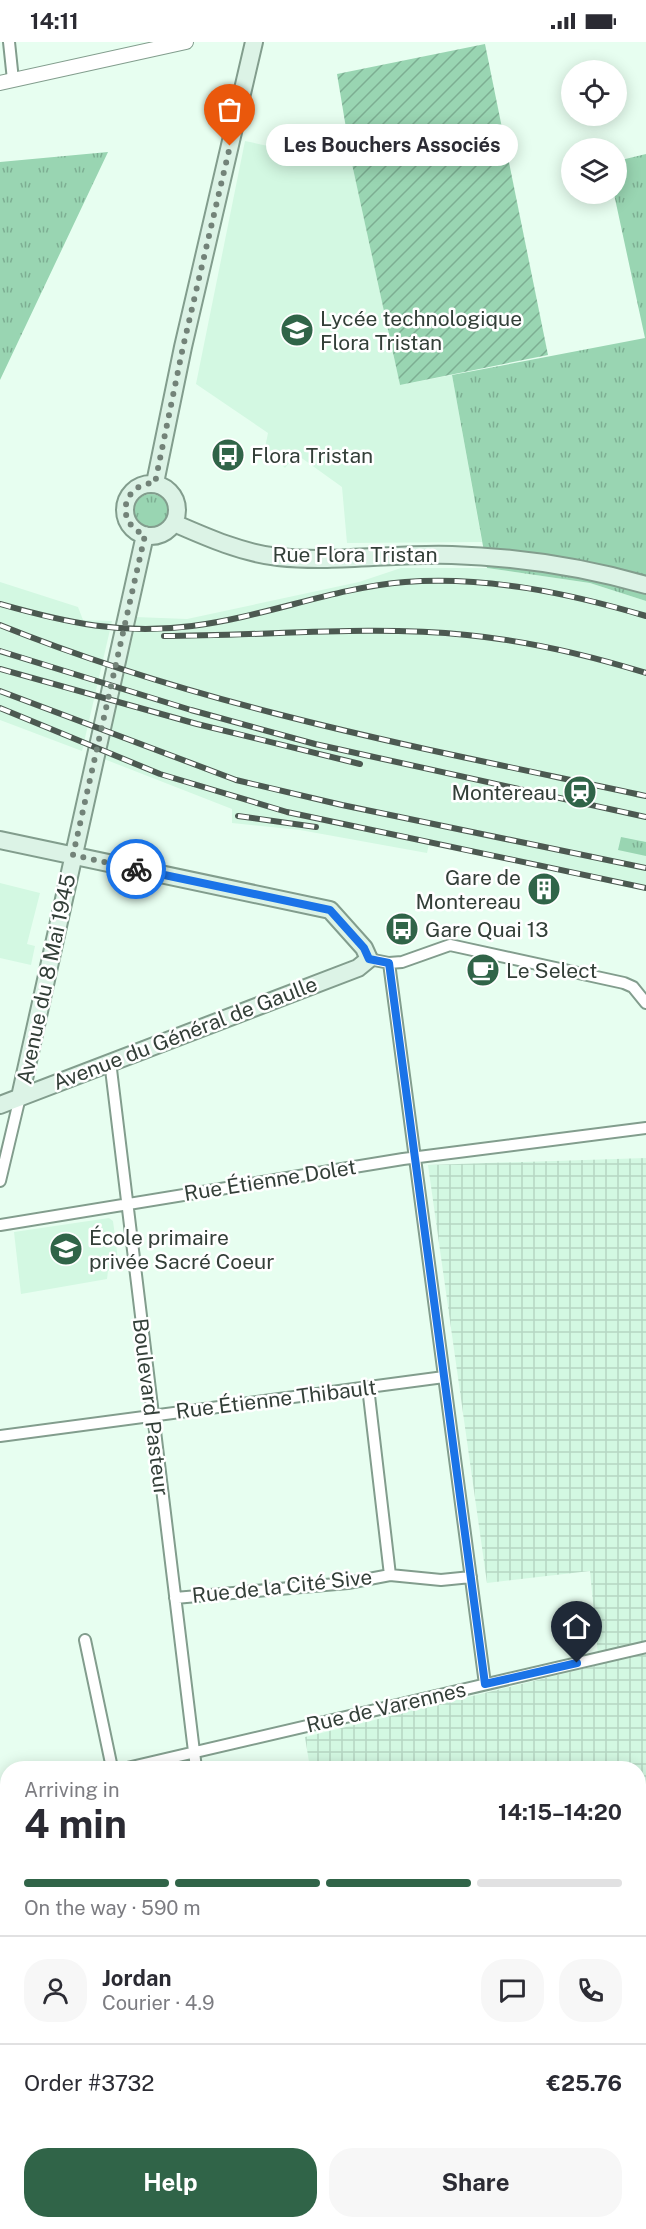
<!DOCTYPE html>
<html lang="en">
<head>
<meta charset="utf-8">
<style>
  body { margin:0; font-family:"Public Sans",sans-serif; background:#f7f7f7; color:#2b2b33; height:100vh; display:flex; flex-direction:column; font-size:22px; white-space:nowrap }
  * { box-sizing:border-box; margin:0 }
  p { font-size:20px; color:#7c7c81 }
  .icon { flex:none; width:33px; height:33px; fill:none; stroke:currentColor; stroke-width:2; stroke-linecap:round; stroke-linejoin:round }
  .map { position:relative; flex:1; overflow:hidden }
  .panel { position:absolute; left:0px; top:1719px; width:646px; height:468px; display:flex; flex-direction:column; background:#fff; border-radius:24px 24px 0 0; box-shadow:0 3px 15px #0003 }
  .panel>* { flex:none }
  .fabs { position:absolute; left:561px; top:18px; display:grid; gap:12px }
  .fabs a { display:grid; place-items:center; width:66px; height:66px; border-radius:50%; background:#fff; box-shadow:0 3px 15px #0003; font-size:30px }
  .pin { position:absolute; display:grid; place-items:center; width:51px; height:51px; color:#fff; margin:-62px -26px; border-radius:50% 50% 50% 0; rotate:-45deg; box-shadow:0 0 6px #0007 }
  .pin .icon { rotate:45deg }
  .courier { position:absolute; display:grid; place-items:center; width:60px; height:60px; margin:-30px; border:4px solid #1a73e8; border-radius:50%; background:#fff; color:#222; box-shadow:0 2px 8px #0007 }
  .bubble { position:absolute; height:42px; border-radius:21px; background:#fff; box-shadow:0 3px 15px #0003; font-size:20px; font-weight:700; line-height:42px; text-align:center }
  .head em { font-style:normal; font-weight:700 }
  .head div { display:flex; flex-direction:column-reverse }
  .head { display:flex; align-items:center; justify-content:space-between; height:102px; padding:0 24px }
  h1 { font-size:39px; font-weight:700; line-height:45px }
  .bar { display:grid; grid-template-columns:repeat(4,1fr); gap:9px 6px; align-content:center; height:72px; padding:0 24px }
  .bar i { height:8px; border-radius:4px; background:#e1e1e2 }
  .bar .active { background:#306448 }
  .bar p { grid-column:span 4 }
  .line { display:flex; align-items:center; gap:15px; padding:0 24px; border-top:2px solid #e1e1e2 }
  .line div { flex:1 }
  .round { display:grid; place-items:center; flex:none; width:63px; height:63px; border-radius:24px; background:#f7f7f7 }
  .primary-button { display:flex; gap:12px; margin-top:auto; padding:12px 24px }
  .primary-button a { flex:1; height:69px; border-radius:24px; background:#306448; color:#fff; font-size:24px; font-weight:700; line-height:69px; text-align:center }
  .primary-button a+a { background:#f7f7f7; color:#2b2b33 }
  .status { display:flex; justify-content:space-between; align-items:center; height:42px; padding:0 30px; background:#fff; direction:ltr }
  .status svg { height:16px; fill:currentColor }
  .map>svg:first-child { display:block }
  .built { fill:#d3f8e2 }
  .industrial { fill:url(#industrial-grid) }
  .grass { fill:url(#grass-tufts) }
  .garden { fill:url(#garden-furrows) }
  .pitch { fill:#99d5b2 }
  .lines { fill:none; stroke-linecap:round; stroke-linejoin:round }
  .minor-casing { stroke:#829d8d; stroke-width:14 }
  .tertiary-casing { stroke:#829d8d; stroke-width:16 }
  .secondary-casing { stroke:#829d8d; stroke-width:20 }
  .minor { stroke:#fff; stroke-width:10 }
  .tertiary { stroke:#fff; stroke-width:14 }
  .secondary { stroke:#dcf3e6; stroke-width:16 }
  .rail-casing { stroke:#4c5951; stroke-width:6 }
  .rail { stroke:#fff; stroke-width:4; stroke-dasharray:11; stroke-linecap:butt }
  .done { stroke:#728278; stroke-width:6; stroke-dasharray:0 10.8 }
  .route { stroke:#1a73e8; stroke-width:8 }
  .labels { text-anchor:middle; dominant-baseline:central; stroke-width:5; stroke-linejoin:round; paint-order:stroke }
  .poi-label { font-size:21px; fill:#333f38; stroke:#fff; text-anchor:start }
  .street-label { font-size:21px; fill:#333f38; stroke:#fff }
</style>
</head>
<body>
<div class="status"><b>14:11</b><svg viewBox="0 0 49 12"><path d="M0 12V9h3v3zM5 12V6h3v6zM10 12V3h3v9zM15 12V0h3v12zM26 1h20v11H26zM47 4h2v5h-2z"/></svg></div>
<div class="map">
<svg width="646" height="2187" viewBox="0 0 646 2187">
  <defs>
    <pattern id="industrial-grid" width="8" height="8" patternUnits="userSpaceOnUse" patternTransform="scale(1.5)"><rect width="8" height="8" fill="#d3f8e2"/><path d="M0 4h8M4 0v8" fill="none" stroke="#b6d6c3"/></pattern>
    <pattern id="grass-tufts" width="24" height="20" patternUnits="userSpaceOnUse" patternTransform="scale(1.5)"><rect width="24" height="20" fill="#99d5b2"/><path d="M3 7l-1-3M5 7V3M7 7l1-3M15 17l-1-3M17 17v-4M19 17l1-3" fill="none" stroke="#7dae92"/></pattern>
    <pattern id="garden-furrows" width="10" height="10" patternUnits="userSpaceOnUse" patternTransform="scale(1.5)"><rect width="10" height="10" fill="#99d5b2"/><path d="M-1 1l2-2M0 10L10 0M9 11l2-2" fill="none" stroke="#7dae92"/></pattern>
  </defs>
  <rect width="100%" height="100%" fill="#e7fef0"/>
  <path class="built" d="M245,99L352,122L400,343L452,333L482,500L347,501L342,445L296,412L285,426L265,406L268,391L196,342Z
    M401,526H487L590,541L646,559V849L429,802L427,811L300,788L232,781V767L104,717L135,575L187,577L359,540Z
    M0,540L78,565L83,578L112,579L82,709L0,678Z
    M0,841L40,851L27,902L35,904L31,923L0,916Z
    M109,1176L113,1179L119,1225L108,1229L107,1237L21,1252L14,1190Z"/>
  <path class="industrial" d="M646,1116V2187H322L321,2180H639V1726H310L305,1695L599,1623L590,1529L487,1541L428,1123Z"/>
  <path class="grass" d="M108,110L0,338V120Z
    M646,112V559L590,541L487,526L452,333L645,296L614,152H616L617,119Z
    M134 469a17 17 0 1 1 34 0a17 17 0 1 1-34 0Z
    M621,795L646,800V814L618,808Z"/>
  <path class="garden" d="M485,2L548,313L400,343L352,122L337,32Z"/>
  <path class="pitch" d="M646,2036V2187H610L609,2180H639V2038Z"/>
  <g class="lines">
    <g class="minor-casing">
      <path id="minor" d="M9,0L13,38
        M369,917L389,921L402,920L450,903L624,941L633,945L646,961
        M389,921L485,1642
        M110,1019L196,1726
        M0,1139L20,1055
        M0,1183L403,1117L646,1086
        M368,1345L390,1533
        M0,1394L444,1335
        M175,1556L348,1541L390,1533L441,1538L471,1535
        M85,1598L112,1726
        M127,1726L646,1605
        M0,1757L8,1755
        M0,2027L8,2075
        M276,2180L277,2187
        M320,2180L321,2187
        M15,2187L86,2180"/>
    </g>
    <g class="tertiary-casing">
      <path id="tertiary" d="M0,41L186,0"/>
    </g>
    <g class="secondary-casing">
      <path id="secondary" d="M155,441L183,305L254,0
        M125 468a26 26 0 1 1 52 0a26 26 0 1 1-52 0Z
        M174,481C206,495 242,511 278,515C335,521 394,511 452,513C518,515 583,525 646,543
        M0,798L330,868L364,906L369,917L358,926L0,1063
        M20,1055L145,493"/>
    </g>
    <use href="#minor" class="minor"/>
    <use href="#tertiary" class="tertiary"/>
    <use href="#secondary" class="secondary"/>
    <g class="rail-casing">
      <path id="rail" d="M0,562C67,581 122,593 192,584C264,575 333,546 405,540C487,534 568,551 646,574
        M0,583C208,667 427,707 646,754
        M164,594C264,594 368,583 467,593C528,599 588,613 646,631
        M0,609L191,668L315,702L646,775
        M0,627L197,682L360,722
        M0,649L236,738L342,763L646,826
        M0,666L160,732L287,770L646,846
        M238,774L316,785"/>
    </g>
    <use href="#rail" class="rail"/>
  </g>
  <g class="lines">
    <path class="done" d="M136,827L73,813L145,493C114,481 122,441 155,441L183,305L230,104"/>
    <path class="route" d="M136,827L330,868L364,906L369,917L389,921L485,1642L577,1621"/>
  </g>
  <defs>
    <g id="school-disc" transform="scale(1.725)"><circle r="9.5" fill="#306448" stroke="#fff"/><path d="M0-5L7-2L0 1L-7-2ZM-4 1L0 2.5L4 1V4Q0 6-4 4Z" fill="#fff"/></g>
    <g id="bus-disc" transform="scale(1.725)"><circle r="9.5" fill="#306448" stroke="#fff"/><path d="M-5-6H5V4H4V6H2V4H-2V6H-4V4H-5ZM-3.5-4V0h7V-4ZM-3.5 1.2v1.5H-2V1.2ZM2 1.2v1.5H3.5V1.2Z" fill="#fff"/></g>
    <g id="station-disc" transform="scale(1.725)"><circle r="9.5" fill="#306448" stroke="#fff"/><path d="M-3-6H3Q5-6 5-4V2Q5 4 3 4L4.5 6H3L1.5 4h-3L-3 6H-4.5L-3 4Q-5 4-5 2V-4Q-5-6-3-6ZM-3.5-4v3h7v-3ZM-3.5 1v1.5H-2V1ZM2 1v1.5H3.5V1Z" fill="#fff"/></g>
    <g id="building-disc" transform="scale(1.725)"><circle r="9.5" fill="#306448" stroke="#fff"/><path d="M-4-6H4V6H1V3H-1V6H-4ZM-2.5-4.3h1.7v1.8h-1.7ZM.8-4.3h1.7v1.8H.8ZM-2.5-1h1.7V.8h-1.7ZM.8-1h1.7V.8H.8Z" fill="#fff"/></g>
    <g id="cafe-disc" transform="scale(1.725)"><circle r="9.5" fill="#306448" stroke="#fff"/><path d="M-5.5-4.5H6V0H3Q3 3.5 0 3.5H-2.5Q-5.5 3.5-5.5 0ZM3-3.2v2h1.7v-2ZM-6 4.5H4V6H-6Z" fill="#fff"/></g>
  </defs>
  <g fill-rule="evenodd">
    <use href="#school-disc" x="297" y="288"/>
    <use href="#bus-disc" x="228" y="413"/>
    <use href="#station-disc" x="580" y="750"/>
    <use href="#building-disc" x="544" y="847"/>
    <use href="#bus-disc" x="402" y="887"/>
    <use href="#cafe-disc" x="483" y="928"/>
    <use href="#school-disc" x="66" y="1207"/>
  </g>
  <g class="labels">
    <g class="poi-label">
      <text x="320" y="276">Lycée technologique<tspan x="320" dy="24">Flora Tristan</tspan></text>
      <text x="251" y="413">Flora Tristan</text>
      <text x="557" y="750" text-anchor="end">Montereau</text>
      <text x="521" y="835" text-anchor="end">Gare de<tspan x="521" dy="24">Montereau</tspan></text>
      <text x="425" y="887">Gare Quai 13</text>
      <text x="506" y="928">Le Select</text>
      <text x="89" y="1195">École primaire<tspan x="89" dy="24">privée Sacré Coeur</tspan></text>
    </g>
    <g class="street-label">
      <text x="355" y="512">Rue Flora Tristan</text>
      <text transform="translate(46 937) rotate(-78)">Avenue du 8 Mai 1945</text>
      <text transform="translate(185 991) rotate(-21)">Avenue du Général de Gaulle</text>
      <text transform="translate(270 1138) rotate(-9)">Rue Étienne Dolet</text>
      <text transform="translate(276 1357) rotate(-7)">Rue Étienne Thibault</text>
      <text transform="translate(151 1365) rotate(83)">Boulevard Pasteur</text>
      <text transform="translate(282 1544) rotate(-6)">Rue de la Cité Sive</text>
      <text transform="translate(386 1665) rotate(-13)">Rue de Varennes</text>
    </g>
  </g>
</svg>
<div class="fabs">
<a><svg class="icon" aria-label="locate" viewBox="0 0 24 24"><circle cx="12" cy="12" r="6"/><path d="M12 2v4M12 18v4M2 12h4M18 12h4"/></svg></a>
<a><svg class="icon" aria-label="layers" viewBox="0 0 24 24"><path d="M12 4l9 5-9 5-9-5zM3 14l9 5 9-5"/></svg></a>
</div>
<div class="pin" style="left:230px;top:104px;background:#ea580c"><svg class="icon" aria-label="bag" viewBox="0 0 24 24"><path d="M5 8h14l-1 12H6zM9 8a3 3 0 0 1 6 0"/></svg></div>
<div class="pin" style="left:577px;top:1621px;background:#1f2937"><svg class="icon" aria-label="home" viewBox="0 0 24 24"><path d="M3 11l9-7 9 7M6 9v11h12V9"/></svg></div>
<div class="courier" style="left:136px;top:827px"><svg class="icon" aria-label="bike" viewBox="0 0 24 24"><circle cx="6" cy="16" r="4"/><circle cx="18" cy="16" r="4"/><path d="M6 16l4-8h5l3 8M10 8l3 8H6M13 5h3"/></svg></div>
<div class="bubble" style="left:266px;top:82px;width:252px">Les Bouchers Associés</div>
<section class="panel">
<div class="head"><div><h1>4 min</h1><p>Arriving in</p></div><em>14:15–14:20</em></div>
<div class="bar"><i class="active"></i><i class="active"></i><i class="active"></i><i></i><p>On the way · 590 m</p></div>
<div class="line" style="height:108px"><a class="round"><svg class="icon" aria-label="person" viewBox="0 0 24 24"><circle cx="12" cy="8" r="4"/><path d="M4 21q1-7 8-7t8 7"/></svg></a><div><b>Jordan</b><p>Courier · 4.9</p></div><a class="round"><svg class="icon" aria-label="chat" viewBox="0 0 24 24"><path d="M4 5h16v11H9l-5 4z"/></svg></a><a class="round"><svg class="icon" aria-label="phone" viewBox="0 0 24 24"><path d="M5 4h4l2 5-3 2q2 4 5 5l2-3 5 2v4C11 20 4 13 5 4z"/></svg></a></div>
<div class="line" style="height:78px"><div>Order #3732</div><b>€25.76</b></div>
<div class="primary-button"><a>Help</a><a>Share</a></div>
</section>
</div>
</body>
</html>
